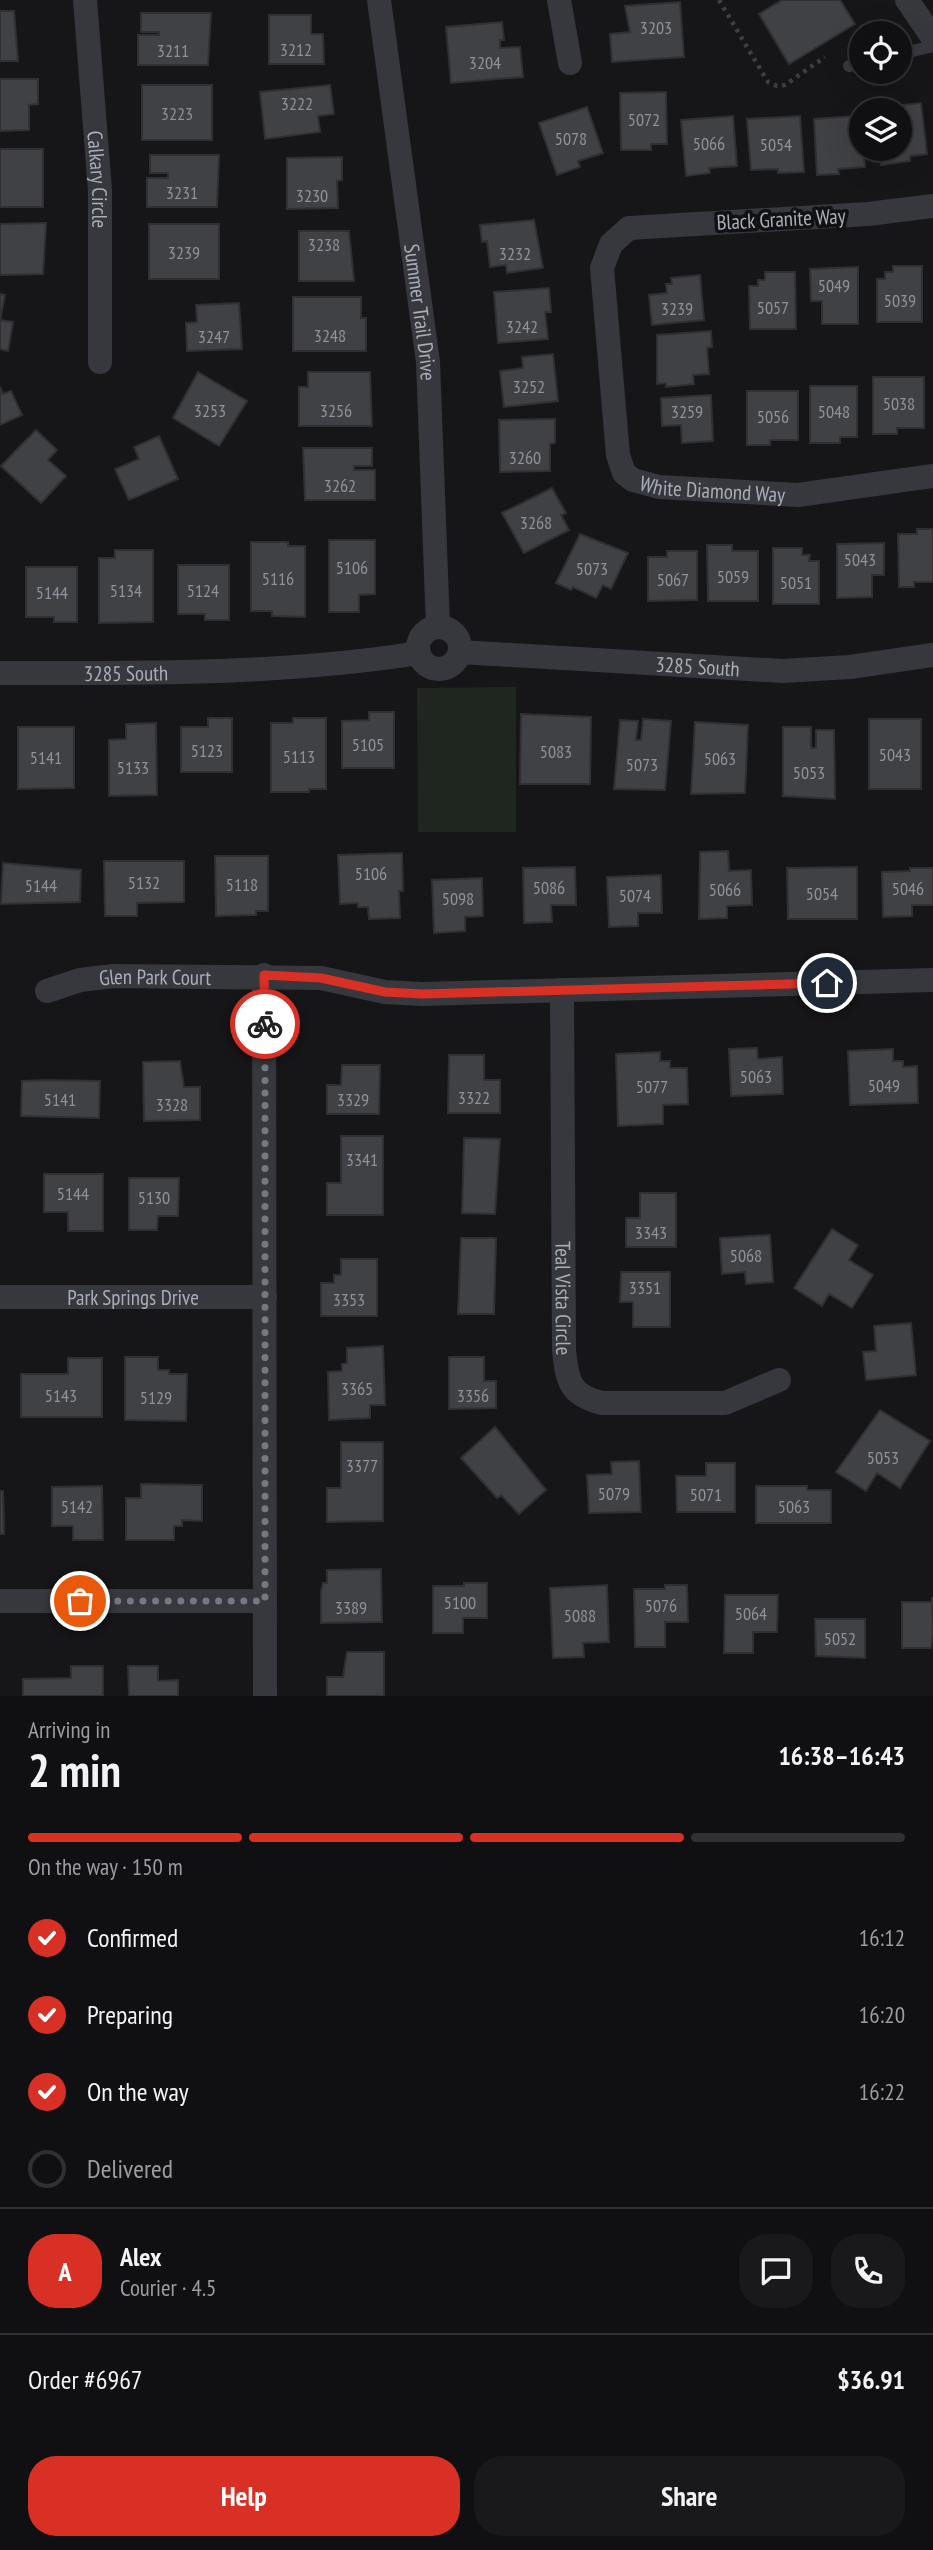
<!DOCTYPE html>
<html lang="en">
<head>
<meta charset="utf-8">
<style>
  body { margin:0; font-family:"PT Sans Narrow",sans-serif; background:#19191b; color:#f1f3f6; height:100vh; display:flex; flex-direction:column; font-size:26px; white-space:nowrap }
  * { box-sizing:border-box; margin:0 }
  p { font-size:23px; color:#9c9d9f }
  .icon { flex:none; width:38px; height:38px; fill:none; stroke:currentColor; stroke-width:2; stroke-linecap:round; stroke-linejoin:round }
  .map { position:relative; height:1696px; overflow:hidden }
  .sheet { display:flex; flex-direction:column; background:#101012; flex:1 }
  .sheet>* { flex:none }
  .buttons { position:absolute; left:849px; top:21px; display:grid; gap:14px }
  .buttons a { display:grid; place-items:center; width:63px; height:63px; border-radius:50%; background:#101012; box-shadow:0 7px 28px #0002,0 0 0 2px #303032; font-size:35px }
  .pin { position:absolute; display:grid; place-items:center; width:60px; height:60px; color:#fff; margin:-30px; border:4px solid #fff; border-radius:50%; box-shadow:0 2px 7px #0007 }
  .courier { position:absolute; display:grid; place-items:center; width:70px; height:70px; margin:-35px; border:5px solid #d93025; border-radius:50%; background:#fff; color:#222; box-shadow:0 2px 9px #0007 }
  .headline em { font-style:normal; font-weight:700 }
  .headline div { display:flex; flex-direction:column-reverse }
  .headline { display:flex; align-items:center; justify-content:space-between; height:119px; padding:0 28px }
  h1 { font-size:46px; font-weight:700; line-height:52px }
  .bar { display:grid; grid-template-columns:repeat(4,1fr); gap:10px 7px; align-content:center; height:84px; padding:0 28px }
  .bar i { height:9px; border-radius:5px; background:#303032 }
  .bar .current { background:#d93025 }
  .bar p { grid-column:span 4 }
  .line { display:flex; align-items:center; gap:18px; padding:0 28px; border-top:2px solid #303032 }
  .line div { flex:1 }
  .round { display:grid; place-items:center; flex:none; width:74px; height:74px; border-radius:28px; background:#19191b }
  ol { padding:0 28px; list-style:none }
  li { display:flex; align-items:center; gap:21px; height:77px }
  li p { margin-inline-start:auto }
  li .icon { padding:7px; border-radius:50%; background:#d93025; color:#fff; stroke-width:4 }
  li:last-child { color:#9c9d9f }
  li i { width:38px; height:38px; border:4px solid #303032; border-radius:50% }
  .action { display:flex; gap:14px; margin-top:auto; padding:14px 28px }
  .action a { flex:1; height:80px; border-radius:28px; background:#d93025; color:#fff; font-size:28px; font-weight:700; line-height:80px; text-align:center }
  .action a+a { background:#19191b; color:#f1f3f6 }
  .map>svg:first-child { display:block }
  .green { fill:#1e261f }
  .building { fill:#404145; stroke:#303034; stroke-width:2 }
  .lines { fill:none; stroke-linecap:round; stroke-linejoin:round }
  .path { stroke:#3d3f44; stroke-width:4.5; stroke-dasharray:3.5 5; stroke-linecap:butt }
  .service { stroke:#37383d; stroke-width:12 }
  .minor { stroke:#37383d; stroke-width:24 }
  .done { stroke:#757880; stroke-width:7; stroke-dasharray:0 12.6 }
  .route { stroke:#d93025; stroke-width:9 }
  .labels { text-anchor:middle; dominant-baseline:central; stroke-width:7; stroke-linejoin:round; paint-order:stroke }
  .number-label { font-size:18px; fill:#8e929b }
  .street-label { font-size:21px; fill:#a8adb8; stroke:#111113 }
</style>
</head>
<body>
<div class="map">
<svg width="933" height="1696" viewBox="0 0 933 1696">
  <rect width="100%" height="100%" fill="#161618"/>
  <path class="green" d="M516,687V832H418L417,688Z"/>
  <path class="building" d="M782,0H840L855,24L789,64L759,14Z
    M680,2L684,57L612,62L610,34L630,32L625,6Z
    M0,11H14L18,61H0Z
    M141,13H211L208,65H138V35H159V32H141Z
    M269,15H311V34H323L324,64H269Z
    M502,22L504,40H500V48L520,47L523,77L451,83L446,27Z
    M0,79H38V104L29,105V130L0,131Z
    M142,85H212V140H142Z
    M330,85L334,114L318,116L320,132L265,139L260,92Z
    M666,92L667,144H651V150H621L620,93Z
    M921,103L927,154L910,156V161L881,165L879,149H900V110L874,108Z
    M587,107L603,153L578,161L580,167L557,175L539,123Z
    M733,116L737,166L709,168L710,173L686,176L681,120Z
    M800,116L804,172L778,173V169L751,170L747,119Z
    M854,116L855,129H861L865,167L838,169L839,174L817,175L814,119Z
    M0,149H43V207H0Z
    M150,155H219L217,207H147V178H168V173H150Z
    M342,157V180L337,181L338,208L287,209V158Z
    M534,220L543,268L507,273L506,265L490,267L487,241L482,242L480,225Z
    M46,223L43,274L0,275V224Z
    M149,224H219V279H149Z
    M299,231H349L354,281H299Z
    M893,266H922V322H877V279H885V272H893Z
    M858,267V324H822V301H811L810,269Z
    M765,272H795L796,329H750L749,286H758V280H765Z
    M700,275L704,320L652,325L649,295L667,293L666,284H672L671,278Z
    M549,288L551,312H545L548,339L498,343L494,292Z
    M0,294L5,295L0,320L13,322L8,351L0,349Z
    M293,297H361V318H366V351H293Z
    M239,303L242,349L187,351L186,323L197,322L196,305Z
    M711,331L712,347L707,348L709,374L693,375L694,384L666,387V383L657,384V335Z
    M553,354L558,401L504,407L500,371L523,368L522,357Z
    M198,372L247,401L219,446L173,418Z
    M308,372H370L372,426H299V387H308Z
    M873,377H924V428H897V434H873Z
    M810,386H857V437H840V443H810Z
    M0,387L3,394L11,391L22,415L0,425Z
    M747,391H798V440H770V445H747Z
    M711,395L713,441L682,443L681,425L662,426L661,398Z
    M555,419V443L550,444V471L500,472L499,420Z
    M36,430L57,450L48,460L66,476L41,503L1,466Z
    M159,436L178,479L129,500L115,469L139,459L134,447Z
    M303,448H372V466H354V470H375V500H305Z
    M552,488L566,513L561,515L569,530L524,553L502,513Z
    M917,529H933V582H914V587H899L898,534H917Z
    M580,534L628,553L611,589L603,585L596,598L573,587L571,590L556,583Z
    M329,540H375V594L359,595V612H329Z
    M251,542H288V546H305V617L272,616V611H251Z
    M884,543V575H872V597L837,598V544Z
    M707,545H732V551H758V601H708Z
    M773,548H802V555H810L809,561H819V604H773Z
    M115,550H153V622L99,623V558H115Z
    M667,551H697V600L648,601V557H667Z
    M178,565H229V620H205V614H178Z
    M26,567H77V622H54V617H26Z
    M369,712H394V768H342V721L369,720Z
    M521,714L591,717L590,784H520Z
    M208,718H232V772H181V727H208Z
    M293,718H326V789H309V792H271V723H293Z
    M643,719L671,721L665,790L614,789L620,720L638,721L636,740H641Z
    M869,719H921V789H869Z
    M695,722L748,725L745,793L691,794Z
    M156,723L157,795L109,796V740L126,739V724Z
    M18,727H74V788L18,789Z
    M783,727H811V748H816V730H834L835,799L783,796Z
    M728,851L729,871L751,870L752,905L727,906V918L699,919L700,852Z
    M402,853L403,891H399L400,918L369,919L368,907H358V903L340,904L338,855Z
    M215,856H268V911H256V915L216,916Z
    M104,861H184V902L137,903V916H105Z
    M3,863L81,870L80,902L1,904Z
    M575,867L576,905H551L552,922L524,923L523,868Z
    M857,867V919H788L787,868Z
    M910,868H933V905H912V916L883,917L882,872L910,871Z
    M661,875L662,913H638V926L609,927L607,877Z
    M482,878L483,916L465,917V931L434,933L432,880Z
    M757,1048L758,1059L782,1057L783,1094L731,1096L729,1049Z
    M893,1049V1061H903V1067L917,1066L918,1103L850,1105L848,1051Z
    M660,1052V1061H670V1068H687L688,1104L663,1105V1124L618,1126L616,1054Z
    M449,1055H484V1080H500V1113H448Z
    M180,1061L184,1087H200V1120L144,1121L143,1062Z
    M342,1065H380L379,1114H327V1085H341Z
    M47,1080L100,1081L99,1118L21,1116L22,1081Z
    M341,1136H383V1215H327V1183H341Z
    M464,1138L500,1139L495,1214L462,1213Z
    M44,1174H103V1231H68V1212H44Z
    M129,1178H179L178,1216H158L157,1230H129Z
    M640,1193H676V1247H626V1218H640Z
    M832,1229L858,1245L849,1260L873,1275L852,1308L829,1294L822,1306L794,1288Z
    M770,1235L773,1282L746,1284L745,1272L722,1274L720,1238Z
    M461,1238H496L494,1314H458Z
    M341,1259H377V1316H321V1283H334V1275H341Z
    M621,1272H670V1327H633V1302H620Z
    M911,1323L916,1375L866,1380L863,1352L876,1351L874,1326Z
    M383,1346L385,1405H370V1418L329,1420L328,1372L342,1371V1364L347,1363V1348Z
    M125,1357H158V1370H169V1374H187L186,1421L125,1420Z
    M449,1357H484V1381H496V1408L449,1409Z
    M68,1358H102V1417H21V1374H68Z
    M880,1410L930,1441L900,1488L877,1473L866,1491L836,1472Z
    M495,1427L546,1490L519,1514L501,1495L497,1498L461,1458Z
    M341,1442H383V1521L327,1522V1488H341Z
    M639,1461L641,1512L589,1513L587,1475L612,1474L611,1462Z
    M706,1463H735V1512H677L676,1476H706Z
    M141,1484L202,1485V1521L182,1520V1526H174V1540H126V1498H141Z
    M102,1486L103,1540H73V1526H52V1487Z
    M756,1486H807V1490H831V1523H756Z
    M0,1491H3L4,1534H0Z
    M381,1569L382,1622L321,1623V1592L323,1583H327V1570Z
    M464,1583H487V1618H463V1633H433V1586H464Z
    M607,1585L609,1642L583,1643L584,1657L553,1658L550,1588Z
    M665,1585H687L688,1622H665V1647H635L634,1589H665Z
    M725,1595H778L777,1632H753V1653H724Z
    M932,1597L933,1634L931,1648H902V1602H932Z
    M815,1619H865V1658L816,1656Z
    M347,1652H384V1696H327V1677H343Z
    M71,1666H103V1696H23V1679L71,1678Z
    M128,1666H158V1681L178,1680V1696H129Z"/>
  <g class="lines">
    <path class="path" d="M719,0L768,82L777,86L785,85L825,57"/>
    <path class="service" d="M900,54L933,46
      M849,66L861,64"/>
    <g class="minor">
      <path id="s1" d="M85,0L100,190V362"/>
      <path id="s2" d="M379,0L428,362L438,627"/>
      <path d="M559,0L570,63"/>
      <path d="M907,0L933,38"/>
      <path id="s3" d="M933,206L868,214L629,228L611,244L602,268L618,455L624,473L633,480L659,487L798,495L933,476"/>
      <circle cx="439" cy="648" r="21"/>
      <path id="s4" d="M460,652L782,671L850,667L933,655"/>
      <path id="s5" d="M0,673C140,673 280,675 419,653"/>
      <path d="M264,975L265,1696"/>
      <path id="s6" d="M562,990L564,1350C567,1380 569,1395 602,1403H725L779,1380"/>
      <path id="s7" d="M47,991L80,980L113,976L321,978L385,992L422,994L933,980"/>
      <path id="s8" d="M0,1297H265"/>
      <path d="M0,1601H265"/>
    </g>
  </g>
  <g class="lines">
    <path class="done" d="M80,1601H265V1024"/>
    <path class="route" d="M265,1024L264,975L321,978L385,992L422,994L827,983"/>
  </g>
  <g class="labels">
    <g class="number-label">
      <text x="656" y="27">3203</text>
      <text x="296" y="49">3212</text>
      <text x="173" y="50">3211</text>
      <text x="485" y="62">3204</text>
      <text x="297" y="103">3222</text>
      <text x="177" y="113">3223</text>
      <text x="644" y="119">5072</text>
      <text x="571" y="138">5078</text>
      <text x="709" y="143">5066</text>
      <text x="776" y="144">5054</text>
      <text x="182" y="192">3231</text>
      <text x="312" y="195">3230</text>
      <text x="324" y="244">3238</text>
      <text x="184" y="252">3239</text>
      <text x="515" y="253">3232</text>
      <text x="834" y="285">5049</text>
      <text x="900" y="300">5039</text>
      <text x="773" y="307">5057</text>
      <text x="677" y="308">3239</text>
      <text x="522" y="326">3242</text>
      <text x="330" y="335">3248</text>
      <text x="214" y="336">3247</text>
      <text x="529" y="386">3252</text>
      <text x="899" y="403">5038</text>
      <text x="210" y="410">3253</text>
      <text x="336" y="410">3256</text>
      <text x="687" y="411">3259</text>
      <text x="834" y="411">5048</text>
      <text x="773" y="416">5056</text>
      <text x="525" y="457">3260</text>
      <text x="340" y="485">3262</text>
      <text x="536" y="522">3268</text>
      <text x="860" y="559">5043</text>
      <text x="352" y="567">5106</text>
      <text x="592" y="568">5073</text>
      <text x="733" y="576">5059</text>
      <text x="278" y="578">5116</text>
      <text x="673" y="579">5067</text>
      <text x="796" y="582">5051</text>
      <text x="126" y="590">5134</text>
      <text x="203" y="590">5124</text>
      <text x="52" y="592">5144</text>
      <text x="368" y="744">5105</text>
      <text x="207" y="750">5123</text>
      <text x="556" y="751">5083</text>
      <text x="895" y="754">5043</text>
      <text x="299" y="756">5113</text>
      <text x="46" y="757">5141</text>
      <text x="720" y="758">5063</text>
      <text x="642" y="764">5073</text>
      <text x="133" y="767">5133</text>
      <text x="809" y="772">5053</text>
      <text x="371" y="873">5106</text>
      <text x="144" y="882">5132</text>
      <text x="242" y="884">5118</text>
      <text x="41" y="885">5144</text>
      <text x="549" y="887">5086</text>
      <text x="908" y="888">5046</text>
      <text x="725" y="889">5066</text>
      <text x="822" y="893">5054</text>
      <text x="635" y="895">5074</text>
      <text x="458" y="898">5098</text>
      <text x="756" y="1076">5063</text>
      <text x="884" y="1085">5049</text>
      <text x="652" y="1086">5077</text>
      <text x="474" y="1097">3322</text>
      <text x="60" y="1099">5141</text>
      <text x="353" y="1099">3329</text>
      <text x="172" y="1104">3328</text>
      <text x="362" y="1159">3341</text>
      <text x="73" y="1193">5144</text>
      <text x="154" y="1197">5130</text>
      <text x="651" y="1232">3343</text>
      <text x="746" y="1255">5068</text>
      <text x="645" y="1287">3351</text>
      <text x="349" y="1299">3353</text>
      <text x="357" y="1388">3365</text>
      <text x="61" y="1395">5143</text>
      <text x="473" y="1395">3356</text>
      <text x="156" y="1397">5129</text>
      <text x="883" y="1457">5053</text>
      <text x="362" y="1465">3377</text>
      <text x="614" y="1493">5079</text>
      <text x="706" y="1494">5071</text>
      <text x="77" y="1506">5142</text>
      <text x="794" y="1506">5063</text>
      <text x="460" y="1602">5100</text>
      <text x="661" y="1605">5076</text>
      <text x="351" y="1607">3389</text>
      <text x="751" y="1613">5064</text>
      <text x="580" y="1615">5088</text>
      <text x="840" y="1638">5052</text>
    </g>
    <g class="street-label">
      <text stroke="none"><textPath href="#s1" startOffset="180">Calkary Circle</textPath></text>
      <text transform="translate(781 219) rotate(-3)">Black Granite Way</text>
      <text stroke="none"><textPath href="#s2" startOffset="315">Summer Trail Drive</textPath></text>
      <text stroke="none"><textPath href="#s3" startOffset="653">White Diamond Way</textPath></text>
      <text stroke="none"><textPath href="#s4" startOffset="238">3285 South</textPath></text>
      <text stroke="none"><textPath href="#s5" startOffset="126">3285 South</textPath></text>
      <text stroke="none"><textPath href="#s7" startOffset="110">Glen Park Court</textPath></text>
      <text stroke="none"><textPath href="#s8" startOffset="133">Park Springs Drive</textPath></text>
      <text stroke="none"><textPath href="#s6" startOffset="308">Teal Vista Circle</textPath></text>
    </g>
  </g>
</svg>
<div class="buttons">
<a><svg class="icon" aria-label="locate" viewBox="0 0 24 24"><circle cx="12" cy="12" r="6"/><path d="M12 2v4M12 18v4M2 12h4M18 12h4"/></svg></a>
<a><svg class="icon" aria-label="layers" viewBox="0 0 24 24"><path d="M12 4l9 5-9 5-9-5zM3 14l9 5 9-5"/></svg></a>
</div>
<div class="pin" style="left:80px;top:1601px;background:#ea580c"><svg class="icon" aria-label="bag" viewBox="0 0 24 24"><path d="M5 8h14l-1 12H6zM9 8a3 3 0 0 1 6 0"/></svg></div>
<div class="pin" style="left:827px;top:983px;background:#1f2937"><svg class="icon" aria-label="home" viewBox="0 0 24 24"><path d="M3 11l9-7 9 7M6 9v11h12V9"/></svg></div>
<div class="courier" style="left:265px;top:1024px"><svg class="icon" aria-label="bike" viewBox="0 0 24 24"><circle cx="6" cy="16" r="4"/><circle cx="18" cy="16" r="4"/><path d="M6 16l4-8h5l3 8M10 8l3 8H6M13 5h3"/></svg></div>
</div>
<section class="sheet">
<div class="headline"><div><h1>2 min</h1><p>Arriving in</p></div><em>16:38–16:43</em></div>
<div class="bar"><i class="current"></i><i class="current"></i><i class="current"></i><i></i><p>On the way · 150 m</p></div>
<ol>
<li><svg class="icon" aria-label="check" viewBox="0 0 24 24"><path d="M5 12l5 5 9-10"/></svg>Confirmed<p>16:12</p></li>
<li><svg class="icon" aria-label="check" viewBox="0 0 24 24"><path d="M5 12l5 5 9-10"/></svg>Preparing<p>16:20</p></li>
<li><svg class="icon" aria-label="check" viewBox="0 0 24 24"><path d="M5 12l5 5 9-10"/></svg>On the way<p>16:22</p></li>
<li><i></i>Delivered</li>
</ol>
<div class="line" style="height:126px"><b class="round" style="background:#d93025;color:#fff">A</b><div><b>Alex</b><p>Courier · 4.5</p></div><a class="round"><svg class="icon" aria-label="chat" viewBox="0 0 24 24"><path d="M4 5h16v11H9l-5 4z"/></svg></a><a class="round"><svg class="icon" aria-label="phone" viewBox="0 0 24 24"><path d="M5 4h4l2 5-3 2q2 4 5 5l2-3 5 2v4C11 20 4 13 5 4z"/></svg></a></div>
<div class="line" style="height:91px"><div>Order #6967</div><b>$36.91</b></div>
<div class="action"><a>Help</a><a>Share</a></div>
</section>
</body>
</html>
